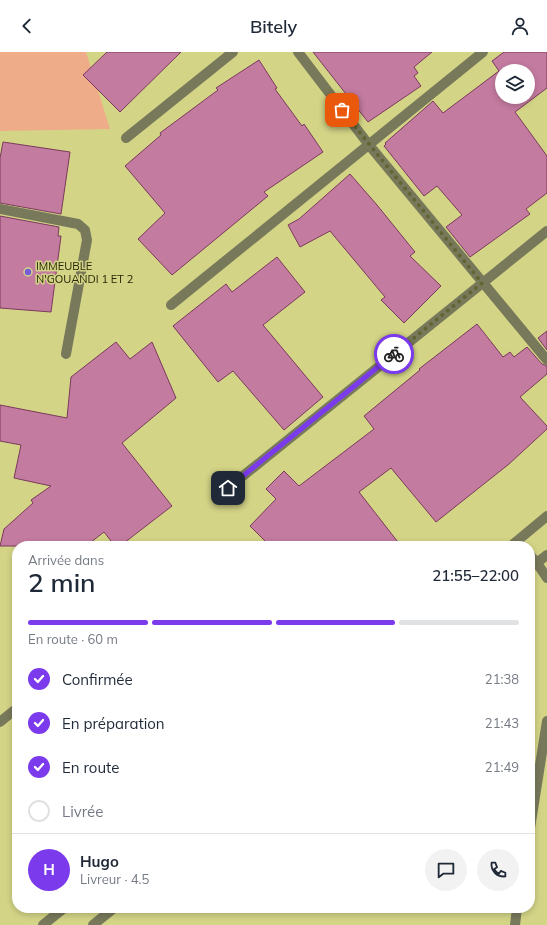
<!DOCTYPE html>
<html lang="fr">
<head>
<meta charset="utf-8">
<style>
  body { margin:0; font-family:Mulish,sans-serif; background:#f2f2f3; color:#1f2937; height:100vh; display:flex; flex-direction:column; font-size:15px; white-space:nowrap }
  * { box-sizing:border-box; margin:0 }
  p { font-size:13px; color:#747a83 }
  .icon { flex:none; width:22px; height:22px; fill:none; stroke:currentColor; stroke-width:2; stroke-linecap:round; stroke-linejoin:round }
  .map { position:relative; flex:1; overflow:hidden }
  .sheet { position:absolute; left:12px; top:489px; width:523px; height:372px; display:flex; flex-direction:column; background:#fff; border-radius:16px; box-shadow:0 2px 6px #0003 }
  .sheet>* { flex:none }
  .controls { position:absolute; left:495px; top:12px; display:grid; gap:8px }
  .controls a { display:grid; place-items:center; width:40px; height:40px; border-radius:50%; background:#fff; box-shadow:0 2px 6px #0003; font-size:20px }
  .pin { position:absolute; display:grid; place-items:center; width:34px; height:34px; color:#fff; margin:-17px; border-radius:8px; box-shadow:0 2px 6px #0006 }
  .courier { position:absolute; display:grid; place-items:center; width:40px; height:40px; margin:-20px; border:3px solid #7c3aed; border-radius:50%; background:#fff; color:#222; box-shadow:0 1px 5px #0007 }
  .head em { font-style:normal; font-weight:600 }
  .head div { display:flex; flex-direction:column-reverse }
  .head { display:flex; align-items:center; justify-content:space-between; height:68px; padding:0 16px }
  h1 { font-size:26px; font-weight:600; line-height:30px }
  .bar { display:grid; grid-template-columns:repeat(4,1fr); gap:6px 4px; align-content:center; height:48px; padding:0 16px }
  .bar i { height:5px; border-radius:3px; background:#e0e1e3 }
  .bar .current { background:#7c3aed }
  .bar p { grid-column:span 4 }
  .line { display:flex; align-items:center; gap:10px; padding:0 16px; border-top:1px solid #e0e1e3 }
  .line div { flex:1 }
  .round { display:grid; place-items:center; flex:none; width:42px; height:42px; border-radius:21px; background:#f2f2f3 }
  ol { padding:0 16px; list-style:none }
  li { display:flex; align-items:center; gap:12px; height:44px }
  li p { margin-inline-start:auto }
  li .icon { padding:4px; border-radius:50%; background:#7c3aed; color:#fff; stroke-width:4 }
  li:last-child { color:#747a83 }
  li i { width:22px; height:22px; border:2px solid #e0e1e3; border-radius:50% }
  header { display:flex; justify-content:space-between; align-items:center; height:52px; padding:0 16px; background:#fff; font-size:18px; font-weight:600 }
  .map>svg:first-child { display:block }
  .green { fill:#efac89 }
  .building { fill:#c37b9f; stroke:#7b3a5c; fill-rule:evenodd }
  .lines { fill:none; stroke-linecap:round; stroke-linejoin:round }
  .minor { stroke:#78795a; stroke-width:10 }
  .done { stroke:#636433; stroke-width:4; stroke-dasharray:0 7.2 }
  .route { stroke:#7c3aed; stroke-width:5 }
  .poi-dot { fill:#765cd6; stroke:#d3d486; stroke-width:1.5 }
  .labels { text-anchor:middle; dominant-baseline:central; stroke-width:3; stroke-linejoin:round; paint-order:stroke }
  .poi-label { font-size:11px; fill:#272706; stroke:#d3d486; text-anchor:start }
</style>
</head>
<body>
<header><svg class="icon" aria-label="back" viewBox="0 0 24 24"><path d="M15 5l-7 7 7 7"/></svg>Bitely<svg class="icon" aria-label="person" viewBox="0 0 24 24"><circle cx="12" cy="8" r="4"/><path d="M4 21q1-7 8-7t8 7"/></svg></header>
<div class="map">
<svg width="547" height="873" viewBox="0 0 547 873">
  <rect width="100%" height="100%" fill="#d3d486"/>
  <path class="green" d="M0,0H86L110,77L0,79Z"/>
  <path class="building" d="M107,0H181L120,60L83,23Z
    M313,0H432L414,15L418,21L414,24L421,34L368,70Z
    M504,0H547V36L515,60L547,104V141L526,157L530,162L470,205L446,175L462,163L437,134L424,144L384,94L386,92L385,91L433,49L443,61L499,19L492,9ZM502,19H528V45H502Z
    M259,8L277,36L275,37L302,74L304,72L323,100L264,140L268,144L172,223L138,187L165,161L125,114L161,83L160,81L218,38L216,36Z
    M3,90L70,100L61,162L0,151V106Z
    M350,122L377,153L415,200L410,204L441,234L404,271L381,248L385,245L330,179L300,195L288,173L299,167Z
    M0,164L59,175L58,184H61L51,260L0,256Z
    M277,205L305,240L263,273L323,345L284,378L233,319L218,330L173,274L226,232L232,240Z
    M477,272L503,305L510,300L514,305L527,295L542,312L547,314V322L520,345L547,374V377L509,412L436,470L391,416L359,440L401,494H270L250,474L276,447L266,437L284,419L299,434L374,377L364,364L420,318L419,317Z
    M547,279V298L538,286Z
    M116,290L130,307L152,290L176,346L122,391L172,454L120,494H115L104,480L86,494H0L4,477L33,451L31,448L51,434L14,426L21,393L0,389V353L67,366L71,325Z"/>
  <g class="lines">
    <path class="minor" d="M298,0L369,93L547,308
      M126,86L233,0
      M0,157L78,172L85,178L87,188L66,302
      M171,253L483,0
      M228,436L547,179
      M511,494L547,464
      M530,503L537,511L547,526
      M530,516L547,503
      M0,670L17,656
      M530,776L547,669
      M43,873L64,856
      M93,873L114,856
      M515,873L517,856"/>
  </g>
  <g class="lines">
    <path class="done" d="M342,58L369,92L482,231L394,302"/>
    <path class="route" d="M228,436L394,302"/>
  </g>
  <circle class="poi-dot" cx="28" cy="220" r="4"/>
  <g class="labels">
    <g class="poi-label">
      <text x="36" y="214">IMMEUBLE<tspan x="36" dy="13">N'GOUANDI 1 ET 2</tspan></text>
    </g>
  </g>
</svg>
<div class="controls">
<a><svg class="icon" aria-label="layers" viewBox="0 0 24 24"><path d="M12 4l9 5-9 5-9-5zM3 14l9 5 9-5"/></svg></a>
</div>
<div class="pin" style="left:342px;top:58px;background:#ea580c"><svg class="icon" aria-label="bag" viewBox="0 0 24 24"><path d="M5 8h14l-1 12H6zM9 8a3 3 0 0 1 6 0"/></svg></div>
<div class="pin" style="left:228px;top:436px;background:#1f2937"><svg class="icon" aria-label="home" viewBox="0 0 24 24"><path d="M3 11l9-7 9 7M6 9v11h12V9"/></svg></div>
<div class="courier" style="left:394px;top:302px"><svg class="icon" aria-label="bike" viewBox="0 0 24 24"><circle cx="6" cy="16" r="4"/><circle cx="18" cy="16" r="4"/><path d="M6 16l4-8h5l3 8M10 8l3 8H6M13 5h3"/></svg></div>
<section class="sheet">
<div class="head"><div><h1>2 min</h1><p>Arrivée dans</p></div><em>21:55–22:00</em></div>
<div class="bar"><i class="current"></i><i class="current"></i><i class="current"></i><i></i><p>En route · 60 m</p></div>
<ol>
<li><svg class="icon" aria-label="check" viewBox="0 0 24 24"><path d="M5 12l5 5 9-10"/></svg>Confirmée<p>21:38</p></li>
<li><svg class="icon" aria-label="check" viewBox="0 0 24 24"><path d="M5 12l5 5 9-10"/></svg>En préparation<p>21:43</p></li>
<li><svg class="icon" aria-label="check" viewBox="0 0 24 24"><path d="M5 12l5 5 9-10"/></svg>En route<p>21:49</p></li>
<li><i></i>Livrée</li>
</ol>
<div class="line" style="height:72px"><b class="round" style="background:#7c3aed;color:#fff">H</b><div><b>Hugo</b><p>Livreur · 4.5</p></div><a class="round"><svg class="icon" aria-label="chat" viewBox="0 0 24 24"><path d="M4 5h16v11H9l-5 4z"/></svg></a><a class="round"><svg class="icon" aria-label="phone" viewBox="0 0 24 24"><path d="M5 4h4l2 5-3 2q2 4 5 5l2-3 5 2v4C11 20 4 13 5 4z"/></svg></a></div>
</section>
</div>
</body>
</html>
